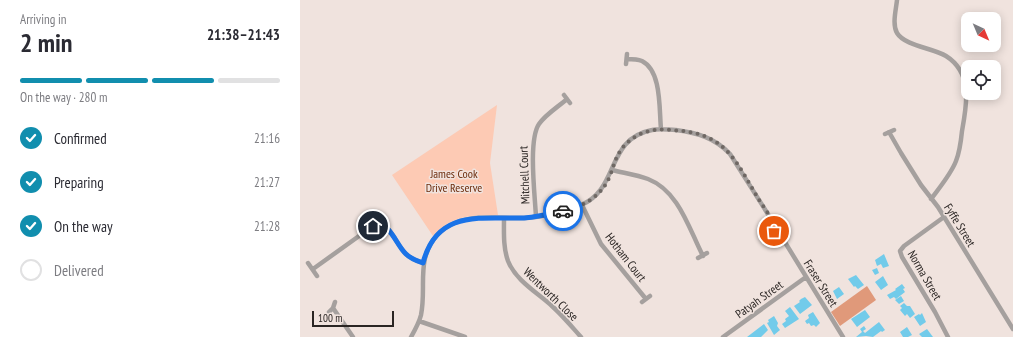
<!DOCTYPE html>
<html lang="en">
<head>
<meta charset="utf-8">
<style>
  body { margin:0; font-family:"PT Sans Narrow",sans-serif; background:#f2f2f3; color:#2b2b33; height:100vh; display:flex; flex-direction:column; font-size:15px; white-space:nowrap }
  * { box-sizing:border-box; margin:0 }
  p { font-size:13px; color:#7c7c81 }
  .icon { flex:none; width:22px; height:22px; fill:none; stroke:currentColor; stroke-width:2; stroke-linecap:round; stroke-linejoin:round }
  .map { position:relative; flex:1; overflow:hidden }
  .side { display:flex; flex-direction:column; background:#fff; width:300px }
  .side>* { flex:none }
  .needle { width:26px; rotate:136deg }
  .tools { position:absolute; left:661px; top:12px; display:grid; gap:8px }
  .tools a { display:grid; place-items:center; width:40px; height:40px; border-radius:8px; background:#fff; box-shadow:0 2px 10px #0003; font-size:20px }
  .scale { position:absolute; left:12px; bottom:10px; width:82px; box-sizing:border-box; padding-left:4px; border:2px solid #2a2523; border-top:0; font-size:11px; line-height:14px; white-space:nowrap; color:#2a2523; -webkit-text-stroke:3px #f0e3de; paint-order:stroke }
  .pin { position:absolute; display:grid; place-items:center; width:34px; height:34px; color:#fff; margin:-17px; border:2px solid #fff; border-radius:50%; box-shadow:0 1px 4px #0007 }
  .courier { position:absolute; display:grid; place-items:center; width:40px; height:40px; margin:-20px; border:3px solid #1a73e8; border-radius:50%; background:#fff; color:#222; box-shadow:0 1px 5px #0007 }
  .summary em { font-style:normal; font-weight:700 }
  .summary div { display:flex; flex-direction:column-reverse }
  .summary { display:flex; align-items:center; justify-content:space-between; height:68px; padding:0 20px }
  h1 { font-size:26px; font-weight:700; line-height:30px }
  .bar { display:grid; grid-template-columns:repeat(4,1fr); gap:6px 4px; align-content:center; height:48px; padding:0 20px }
  .bar i { height:5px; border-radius:3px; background:#e1e1e2 }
  .bar .selected { background:#118eae }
  .bar p { grid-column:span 4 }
  ol { padding:0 20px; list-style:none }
  li { display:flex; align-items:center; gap:12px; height:44px }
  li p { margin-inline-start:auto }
  li .icon { padding:4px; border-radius:50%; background:#118eae; color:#fff; stroke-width:4 }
  li:last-child { color:#7c7c81 }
  li i { width:22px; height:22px; border:2px solid #e1e1e2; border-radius:50% }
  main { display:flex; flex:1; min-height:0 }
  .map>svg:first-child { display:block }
  .green { fill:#fdcab4 }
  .forest { fill:#e0997a }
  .building { fill:#72cbea }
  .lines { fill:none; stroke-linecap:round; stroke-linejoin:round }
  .street { stroke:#a5a09e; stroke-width:4.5 }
  .done { stroke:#6f6864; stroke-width:4; stroke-dasharray:0 7.2 }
  .route { stroke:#1a73e8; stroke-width:5 }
  .labels { text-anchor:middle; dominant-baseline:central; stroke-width:3; stroke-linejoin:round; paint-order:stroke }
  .park-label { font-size:12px; fill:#6d2d0d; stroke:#f0e3de }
  .street-label { font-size:12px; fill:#2a2523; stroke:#f0e3de }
</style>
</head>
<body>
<main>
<section class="side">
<div class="summary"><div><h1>2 min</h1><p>Arriving in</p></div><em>21:38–21:43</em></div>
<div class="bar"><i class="selected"></i><i class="selected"></i><i class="selected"></i><i></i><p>On the way · 280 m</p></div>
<ol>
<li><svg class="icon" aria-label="check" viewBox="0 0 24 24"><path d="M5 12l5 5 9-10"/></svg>Confirmed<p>21:16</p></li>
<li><svg class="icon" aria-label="check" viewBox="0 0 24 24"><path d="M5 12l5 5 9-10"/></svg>Preparing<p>21:27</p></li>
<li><svg class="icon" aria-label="check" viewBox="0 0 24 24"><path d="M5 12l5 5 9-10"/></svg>On the way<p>21:28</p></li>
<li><i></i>Delivered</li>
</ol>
</section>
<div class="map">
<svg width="713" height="337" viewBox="0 0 713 337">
  <rect width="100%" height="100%" fill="#f0e3de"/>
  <path class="green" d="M197,105L190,163L198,215C171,215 152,215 133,236L92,175Z"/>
  <path class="forest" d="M567,286L576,300L540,326L531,312Z"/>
  <path class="building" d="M584,254L589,266L583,268L581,264L577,266L575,260Z
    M577,268L579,273L575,275L572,270Z
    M556,275L564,285L558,289L555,286L554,287L548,279Z
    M583,276L588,285L581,290L575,282Z
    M602,284L605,288L603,289L605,292L596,299L594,297L590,299L587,295L596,290L595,289Z
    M539,287L544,294L537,299L533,291Z
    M601,296L604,301L599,304L595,300Z
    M505,297L512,305L500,314L494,306L500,302L499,301L501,299Z
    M604,303L607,306H610L615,314L610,318L607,314L605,316L600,310L602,308L600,306Z
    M490,307L499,319L485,328L482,324L486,321L485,319L489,316L485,311Z
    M565,310L570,317L557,327L551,319Z
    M513,312L520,323L516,327L514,325L511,326L509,323L507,324L505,321L509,318L508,315Z
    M622,313L626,322L620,326L614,317L619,314L620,315Z
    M474,316L478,323L477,326L480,330L474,335L467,323L469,322L468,320Z
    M579,322L585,330L582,332L581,331L573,337L566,336L556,337L562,332L560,329L564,326L566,329L563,331L565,333Z
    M464,324L468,330L461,337H447Z
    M607,327L612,335L608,337H603L600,332Z
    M627,329L633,337H622L619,334Z"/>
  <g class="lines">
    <path class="street" d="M597,0C596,10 592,24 597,33C605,46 633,48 646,56C673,73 667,104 662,131C661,141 660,151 656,161C651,174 640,187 631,199
      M327,59C332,59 337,59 342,61C362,71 359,110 361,129
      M326,64L327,54
      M264,95L270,103
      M589,132L601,153L621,185L638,207L713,329
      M585,134L594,130
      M312,170C324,173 337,175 348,179C379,191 389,229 403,256
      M282,205L301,244L346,299
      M236,217C235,196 228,140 239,124C246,114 258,107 267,99
      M644,217L604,246L600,251L602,257L635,312L648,337
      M204,218C204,232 203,247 208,261C216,281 238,293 253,307C263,316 272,327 281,337
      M471,219L474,231L481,237
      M398,258L407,253
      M8,263L17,276
      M13,269L73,226L78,223C91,225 97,246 106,254C111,259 117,261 123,263
      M342,302L350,296
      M33,308L53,337
      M29,312L33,308L35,302
      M119,321L165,337
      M111,337C115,330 119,323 121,315C127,286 115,259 138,234C161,211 195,219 225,218C243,217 264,212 281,205C320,189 305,139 352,130C360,128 368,130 376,130C398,133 415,138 430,154L471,219L479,226L483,239L543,337
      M423,337L506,277"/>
  </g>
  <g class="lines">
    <path class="done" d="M263,211C284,206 301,197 310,176C314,165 316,155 324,146C337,132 353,128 371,130C384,131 397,132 409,138C433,149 445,177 458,198C462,205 468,212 471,219C472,223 472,227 474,231"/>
    <path class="route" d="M73,226L78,224C91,225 97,246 106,254C111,259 117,261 123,263C137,209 181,219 224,218C237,217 250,214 263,211"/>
  </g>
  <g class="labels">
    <g class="park-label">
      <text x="154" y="173">James Cook<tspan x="154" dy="14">Drive Reserve</tspan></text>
    </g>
    <g class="street-label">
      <text transform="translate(224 175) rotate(-92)">Mitchell Court</text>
      <text transform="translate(660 225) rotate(58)">Fyffe Street</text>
      <text transform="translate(326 257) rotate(52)">Hotham Court</text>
      <text transform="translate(625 275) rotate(60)">Norma Street</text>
      <text transform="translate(521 283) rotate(58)">Fraser Street</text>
      <text transform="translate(251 294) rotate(44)">Wentworth Close</text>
      <text transform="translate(459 299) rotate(-36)">Patyah Street</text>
    </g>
  </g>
</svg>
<div class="tools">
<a><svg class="needle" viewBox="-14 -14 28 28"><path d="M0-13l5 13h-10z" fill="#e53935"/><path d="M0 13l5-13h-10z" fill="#7c7c81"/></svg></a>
<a><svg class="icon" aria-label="locate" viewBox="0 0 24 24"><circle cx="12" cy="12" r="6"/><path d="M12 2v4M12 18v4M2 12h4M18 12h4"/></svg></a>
</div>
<div class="scale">100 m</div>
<div class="pin" style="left:474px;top:231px;background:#ea580c"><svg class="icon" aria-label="bag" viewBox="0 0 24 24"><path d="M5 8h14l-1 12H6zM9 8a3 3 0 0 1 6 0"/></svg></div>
<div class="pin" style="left:73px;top:226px;background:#1f2937"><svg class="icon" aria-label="home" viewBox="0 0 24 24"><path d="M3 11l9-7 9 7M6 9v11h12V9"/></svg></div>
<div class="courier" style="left:263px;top:211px"><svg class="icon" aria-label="car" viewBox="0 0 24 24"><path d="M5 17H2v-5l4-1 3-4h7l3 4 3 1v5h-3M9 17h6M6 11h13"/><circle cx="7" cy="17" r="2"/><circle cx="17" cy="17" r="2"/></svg></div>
</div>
</main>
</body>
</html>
